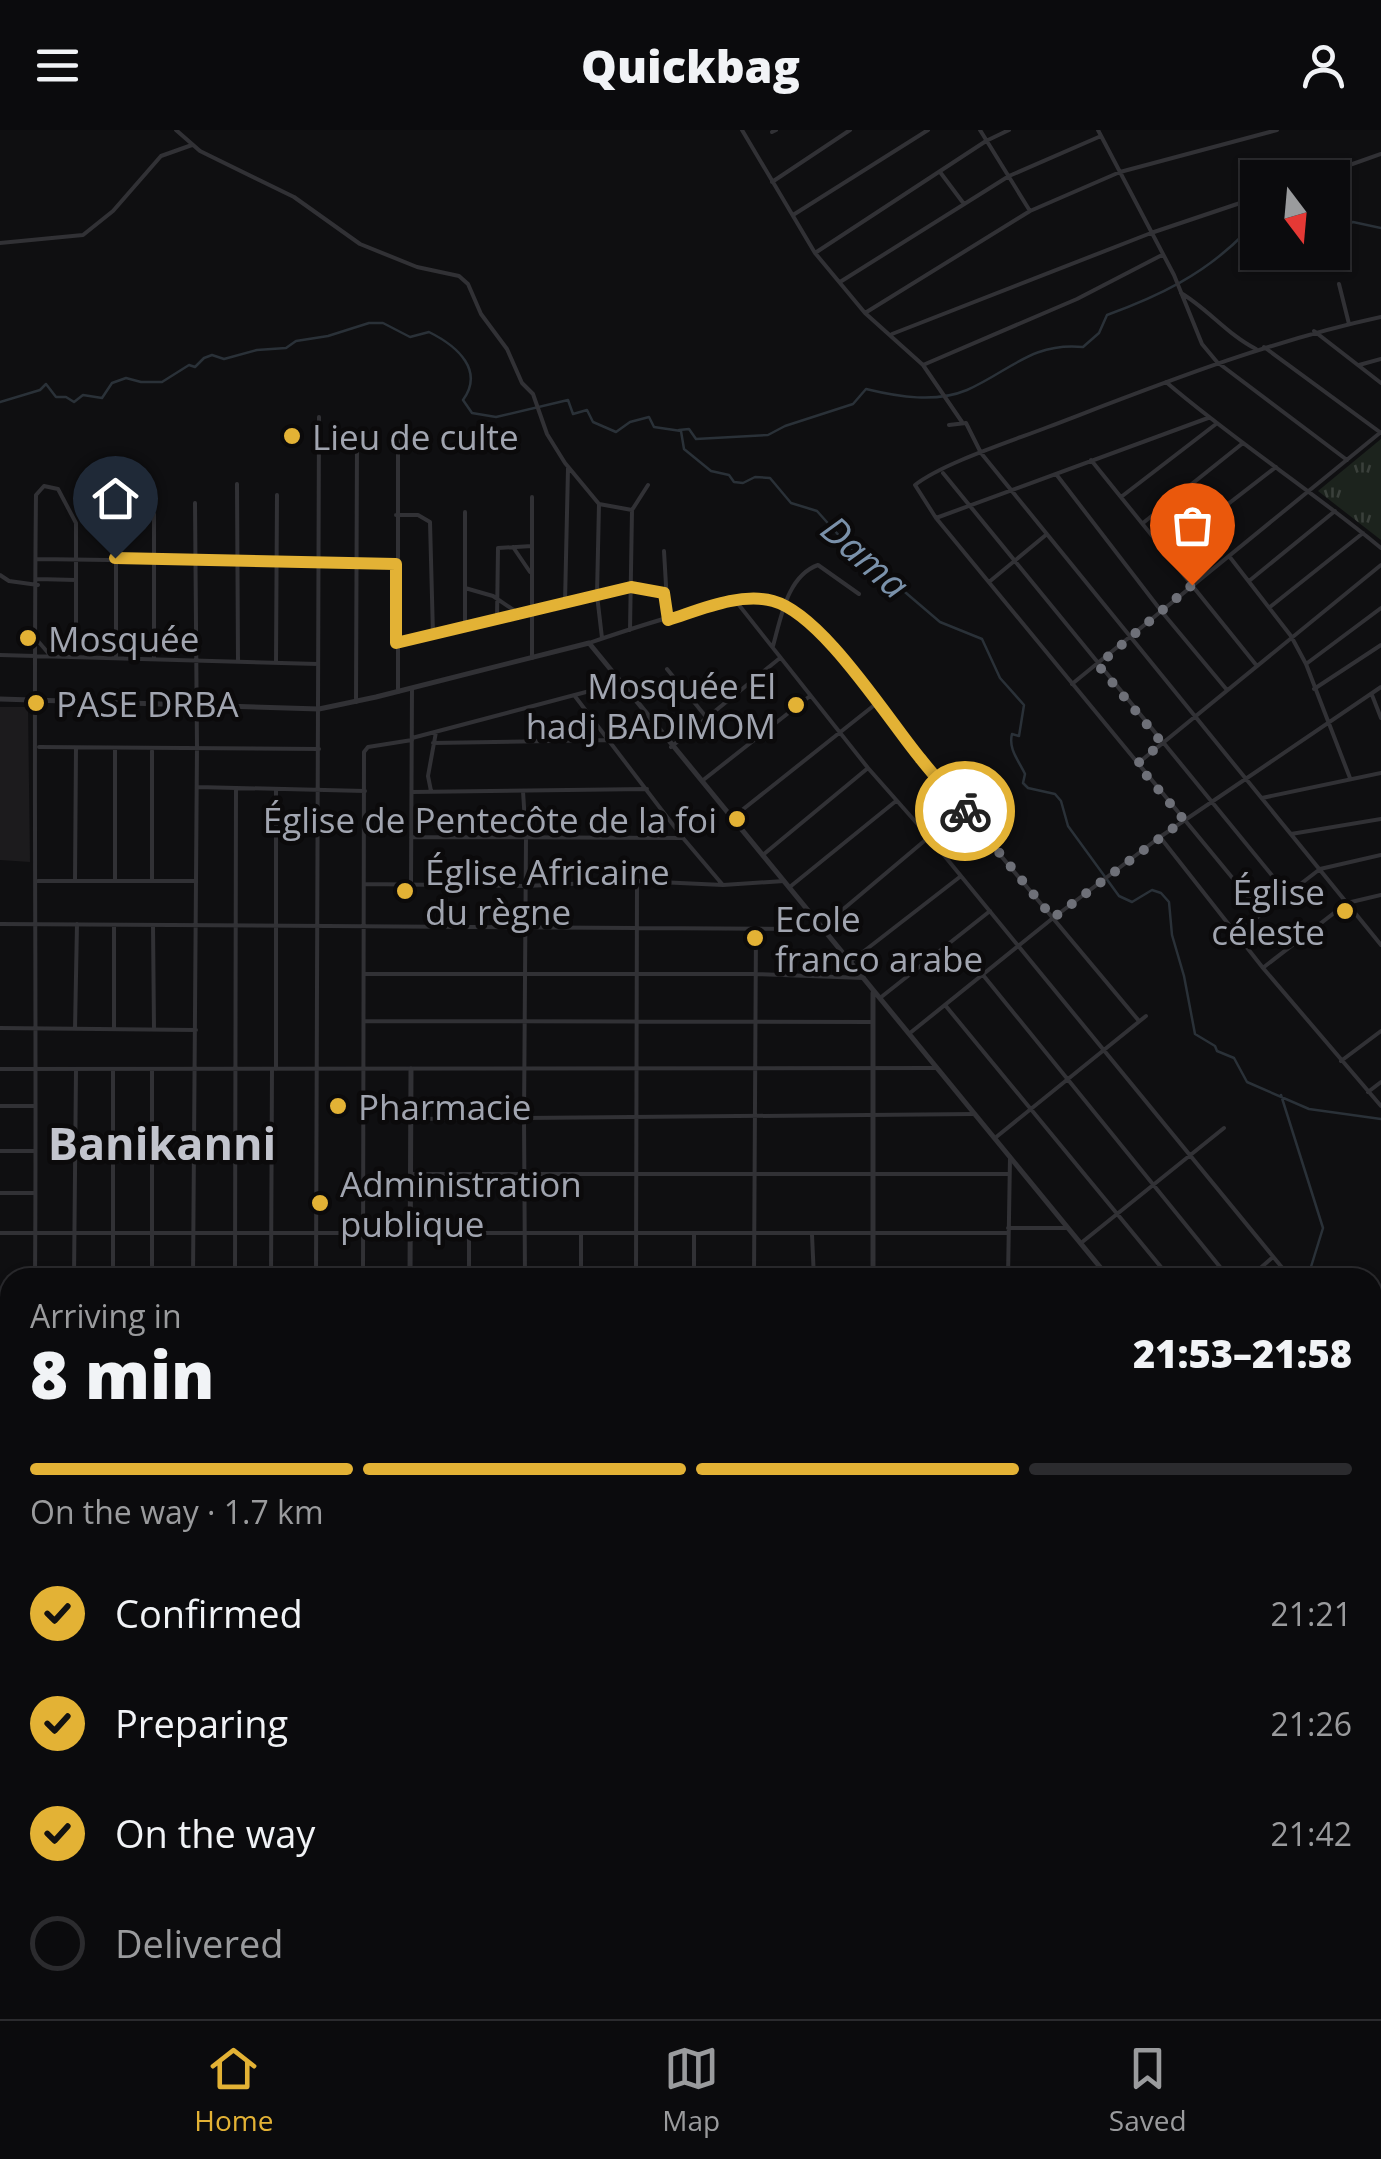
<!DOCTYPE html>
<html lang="en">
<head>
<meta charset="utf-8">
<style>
  body { margin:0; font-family:"Open Sans",sans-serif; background:#141416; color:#f1f3f6; height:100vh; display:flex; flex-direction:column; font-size:38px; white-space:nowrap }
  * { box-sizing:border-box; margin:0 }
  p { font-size:32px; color:#9a9b9d }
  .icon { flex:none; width:55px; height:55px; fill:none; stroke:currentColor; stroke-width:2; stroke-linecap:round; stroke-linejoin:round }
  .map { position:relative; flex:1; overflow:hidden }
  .sheet { position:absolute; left:0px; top:1138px; width:1382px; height:752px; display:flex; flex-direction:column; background:#0b0b0d; border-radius:30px 30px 0 0; box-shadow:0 2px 8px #0004,0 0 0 2px #2b2b2e }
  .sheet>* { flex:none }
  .needle { width:65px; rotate:164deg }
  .tools { position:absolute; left:1240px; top:30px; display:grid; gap:20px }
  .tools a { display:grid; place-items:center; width:110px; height:110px; border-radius:0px; background:#0b0b0d; box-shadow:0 2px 8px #0004,0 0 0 2px #2b2b2e; font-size:50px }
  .pin { position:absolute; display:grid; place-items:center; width:85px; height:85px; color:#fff; margin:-102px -42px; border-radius:50% 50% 50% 0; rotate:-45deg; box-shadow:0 0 10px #0007 }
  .pin .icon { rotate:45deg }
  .courier { position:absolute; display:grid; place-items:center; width:100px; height:100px; margin:-50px; border:8px solid #e3b235; border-radius:50%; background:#fff; color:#222; box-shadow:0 2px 12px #0007 }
  .overview em { font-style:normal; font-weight:800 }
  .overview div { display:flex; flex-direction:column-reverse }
  .overview { display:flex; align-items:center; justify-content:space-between; height:170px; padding:0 30px }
  h1 { font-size:65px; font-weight:800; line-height:75px }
  .bar { display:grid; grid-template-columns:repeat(4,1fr); gap:15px 10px; align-content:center; height:120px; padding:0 30px }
  .bar i { height:12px; border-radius:8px; background:#2b2b2e }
  .bar .current { background:#e3b235 }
  .bar p { grid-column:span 4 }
  ol { padding:0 30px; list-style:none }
  li { display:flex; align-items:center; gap:30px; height:110px }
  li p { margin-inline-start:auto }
  li .icon { padding:10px; border-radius:50%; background:#e3b235; color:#111; stroke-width:4 }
  li:last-child { color:#9a9b9d }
  li i { width:55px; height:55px; border:5px solid #2b2b2e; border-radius:50% }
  header { display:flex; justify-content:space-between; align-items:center; height:130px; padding:0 30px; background:#0b0b0d; font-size:45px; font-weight:800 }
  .tabs { display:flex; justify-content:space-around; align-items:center; height:140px; border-top:2px solid #2b2b2e; background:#0b0b0d; font-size:28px; color:#9a9b9d }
  .tabs a { display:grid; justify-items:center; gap:5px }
  .tabs .current { color:#e3b235 }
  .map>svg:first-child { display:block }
  .built { fill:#1c1b1d }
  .park { fill:url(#park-tufts) }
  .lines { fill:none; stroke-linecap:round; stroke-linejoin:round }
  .stream { stroke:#2a3138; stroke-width:2.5 }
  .minor { stroke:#313135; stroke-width:4 }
  .tertiary { stroke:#313135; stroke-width:5 }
  .primary { stroke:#4d4e54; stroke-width:8 }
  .done { stroke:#6e7078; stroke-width:10; stroke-dasharray:0 18 }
  .route { stroke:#e3b235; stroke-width:12 }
  .poi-dot { fill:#e3b235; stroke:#0b0a0b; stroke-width:4 }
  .labels { text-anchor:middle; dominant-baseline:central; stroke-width:9; stroke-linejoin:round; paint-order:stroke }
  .poi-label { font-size:35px; fill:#a1a5b0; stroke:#0b0a0b; text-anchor:start }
  .water-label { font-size:38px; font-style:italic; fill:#7a91aa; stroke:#0b0a0b }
  .district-label { font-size:45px; font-weight:bold; fill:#c2c4cd; stroke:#0b0a0b }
</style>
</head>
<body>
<header><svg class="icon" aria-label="menu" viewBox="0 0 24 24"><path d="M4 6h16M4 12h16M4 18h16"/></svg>Quickbag<svg class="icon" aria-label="person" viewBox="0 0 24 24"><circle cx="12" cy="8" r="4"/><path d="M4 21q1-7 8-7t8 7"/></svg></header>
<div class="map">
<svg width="1381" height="1889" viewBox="0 0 1381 1889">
  <defs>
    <pattern id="park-tufts" width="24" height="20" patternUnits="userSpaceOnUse" patternTransform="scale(2.5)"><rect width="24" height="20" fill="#1c231d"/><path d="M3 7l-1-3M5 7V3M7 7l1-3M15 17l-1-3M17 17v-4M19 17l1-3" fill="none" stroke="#3a403b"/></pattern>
  </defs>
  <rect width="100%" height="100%" fill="#0f0f11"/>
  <path class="built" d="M0,577H28L30,732L0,730Z
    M322,1880H792L793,1889H322Z"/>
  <path class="park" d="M1381,309V410L1318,361Z"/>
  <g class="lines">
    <path class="stream" d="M1332,101L1353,92L1381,98
      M1266,122L1281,125L1287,122
      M0,272L40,260L46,254L56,267H66L74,272L83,265L102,268L112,253L126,248L141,252H162L189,235L195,237L204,228L212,225L224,229L257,220L286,218L296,211L328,206L369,193H383L410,207L429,202C459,217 484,241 463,270L472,283L496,287L568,270L573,284L587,280L593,292L616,302L630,292L649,287L654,297L681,301L684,319L711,341L729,345L734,352L743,353L755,347L770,348L791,373L817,381L868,438L885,445L940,492L982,509L1000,548L1024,575L1019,606L1012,604C1008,619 1019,631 1025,644L1023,653L1028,658L1055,664L1061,671L1068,696L1119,766L1132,772L1152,760L1161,763L1169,772L1172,805L1184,846L1195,904L1215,916L1217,921L1234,928L1247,952L1309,979L1381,989
      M679,300L689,299L696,309L768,305L785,296L853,274L866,259C899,267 936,273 967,260C1010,241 1032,212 1083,217L1099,203L1107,185C1159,166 1203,145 1243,105L1258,110
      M1281,965L1323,1098L1310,1140L1314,1148
      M0,1388L10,1390
      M1372,1561L1375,1566
      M1378,1573L1381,1584"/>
    <path class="minor" d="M176,0L200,21L294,67L360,114L417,137L459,146L468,154L481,184L507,219L522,253L533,264L547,304L565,333L599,374L632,380
      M742,0L815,123L865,183L923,235L962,292
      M980,0L1030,81
      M1098,0L1174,145L1202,214L1217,232L1347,330
      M772,2L776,0
      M940,42L964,74
      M1313,48L1381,24
      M772,52L850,0
      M793,85L928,0
      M0,113L83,105L113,81L161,26L192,15
      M815,123L986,11L1009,0
      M840,152L1009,46L1101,6
      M1339,154L1349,194
      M1181,163C1208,179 1228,205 1256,219
      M865,183L1030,81L1120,42L1277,0
      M1314,201L1381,253
      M892,204L1151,103L1258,67
      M1264,217L1381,303
      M923,235L1077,169L1162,125
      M1359,235L1381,229
      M1166,252C1235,311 1311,360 1381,418
      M949,295L966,293L981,323L1381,815
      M398,311V562
      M1091,330L1257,536
      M943,343L1288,765
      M1056,344L1162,482L1227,560
      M237,354L238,531
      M116,361V527
      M532,367V528
      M1121,367L1216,294
      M599,374L597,465L602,508
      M154,384V528
      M396,385H418L430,392L433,505
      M936,388L1208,288
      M1143,393L1243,313
      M513,417L530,442
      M664,421L668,490
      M1166,422L1276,337
      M1229,426L1291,506L1306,534L1350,648
      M36,429L396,434
      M0,445L9,451L38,455
      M37,449L76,450
      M1249,451L1335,381
      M989,452L1047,404
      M465,458L493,466L518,483
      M735,470L868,638L929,707L1289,1146
      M565,473L568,338
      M1270,477L1363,403
      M497,489L498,418L532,416
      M465,497V382
      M630,500L632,380L648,355
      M37,510L50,525
      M396,513L631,457L664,463
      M589,513C627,500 737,462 772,471C821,482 888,589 921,629C993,717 1066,804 1139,891
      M773,516C781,488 787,446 818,435L859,464
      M0,525L318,534
      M276,533L277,365
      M1306,534L1381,478
      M667,539L707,588
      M1072,554L1381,302
      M1314,559L1381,515
      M574,565L683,708L722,754
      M1372,565L1381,588
      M356,572L357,314
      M412,608L620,553
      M433,613L609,610L652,593
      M39,617L319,619
      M671,617L780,528
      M152,621V751
      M1137,634L1381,435
      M702,651L810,566
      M197,657L365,661
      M431,661L428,646L436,602
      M412,662L647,659
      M1262,668L1381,643
      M732,688L877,573
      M1291,704L1381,689
      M411,707L683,708
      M1160,707L1263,838L1381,976
      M764,724L868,638
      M38,751H196
      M75,751L76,618
      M115,751V618
      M364,754L525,756L637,751L723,755L784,751
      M411,754L412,558
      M791,756L896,671
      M1263,785L936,388L915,355C943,333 1012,311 1048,297C1158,255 1265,212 1381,187
      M0,794L812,799L822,797L929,707L983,657
      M114,795V899
      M153,795L154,899
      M1237,803L1320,739L1381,725
      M850,832L961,746
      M1264,837L1347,773L1381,765
      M364,844H756L864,848
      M983,845L1229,1148
      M880,868L990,781
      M945,875L1170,1148
      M364,891L873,892
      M0,898L196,900
      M75,899L77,794
      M910,903L1053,788L1160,707L1381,557
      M1341,931L1381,901
      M0,939L937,938
      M276,939V660
      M1368,962L1381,952
      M0,976H35
      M411,989L524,988L526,709L523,661
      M995,1008L1146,886
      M0,1021H35
      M410,1044H1008
      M0,1063H35
      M1008,1098H1067
      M0,1103H1008
      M694,1105V1148
      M812,1105L814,1148
      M1081,1113L1224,998
      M35,1148C37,886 33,625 36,365L44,356L58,359L76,393V527
      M74,1148L76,940
      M113,1148V939
      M152,1148V939
      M193,1148L197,617L195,373
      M235,1148L236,658
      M271,1148L272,939
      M316,1148L319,287
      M363,1148L364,622L368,617L412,610
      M469,1148V1104
      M525,1148L524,988L974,984
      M581,1148V1104
      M636,1148L637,752
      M754,1148L756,799
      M1008,1148L1010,1027
      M1249,1148L1273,1127
      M0,1178H10
      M0,1324L10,1325
      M1372,1393H1381
      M1372,1452H1381
      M0,1459L10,1559
      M1372,1509H1381
      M0,1519H10
      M1372,1571L1381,1569
      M0,1653L10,1652
      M0,1684L10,1683
      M0,1728L10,1727
      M1372,1768L1381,1767
      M4,1790L10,1851
      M0,1822L10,1821
      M0,1853L10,1852
      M163,1880L164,1889
      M798,1880L799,1889
      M0,1884L34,1880
      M262,1889L317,1882
      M1121,1889L1122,1880"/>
    <path class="tertiary" d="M0,569L319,579L376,567L589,513L1109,1148
      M873,863V1148
      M410,1148L411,939
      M1372,1192L1381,1185
      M1372,1201L1381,1194
      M1372,1650H1381
      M0,1770H10
      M1162,1880L1163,1889"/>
    <path class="primary" d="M1372,1840L1381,1833
      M1332,1889L1339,1880"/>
  </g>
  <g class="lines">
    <path class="done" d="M965,681L1053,788L1184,690L1137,634L1162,613L1098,535L1192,455"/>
    <path class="route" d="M115,428L396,434V513L631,457L664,463L668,490C700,480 740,462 773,471C822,484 887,588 920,628C934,646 950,663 965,681"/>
  </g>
  <g class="poi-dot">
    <circle cx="292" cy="306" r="10"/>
    <circle cx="28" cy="508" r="10"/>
    <circle cx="36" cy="573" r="10"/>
    <circle cx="796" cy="575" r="10"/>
    <circle cx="737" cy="689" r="10"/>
    <circle cx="405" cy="761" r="10"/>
    <circle cx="1345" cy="781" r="10"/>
    <circle cx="755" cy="808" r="10"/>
    <circle cx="338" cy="976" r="10"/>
    <circle cx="320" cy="1073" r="10"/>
  </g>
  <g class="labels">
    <g class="poi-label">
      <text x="312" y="306">Lieu de culte</text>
      <text x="48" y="508">Mosquée</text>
      <text x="776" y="555" text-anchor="end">Mosquée El<tspan x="776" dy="40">hadj BADIMOM</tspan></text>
      <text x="56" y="573">PASE DRBA</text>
      <text x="717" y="689" text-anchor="end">Église de Pentecôte de la foi</text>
      <text x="425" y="741">Église Africaine<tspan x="425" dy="40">du règne</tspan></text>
      <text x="1325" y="761" text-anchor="end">Église<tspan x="1325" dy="40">céleste</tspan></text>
      <text x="775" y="788">Ecole<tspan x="775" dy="40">franco arabe</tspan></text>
      <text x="358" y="976">Pharmacie</text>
      <text x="340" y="1053">Administration<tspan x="340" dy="40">publique</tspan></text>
    </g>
    <g class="water-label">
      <text transform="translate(866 426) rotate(42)">Dama</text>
    </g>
    <g class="district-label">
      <text x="162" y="1012">Banikanni</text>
    </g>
  </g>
</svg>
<div class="tools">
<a><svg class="needle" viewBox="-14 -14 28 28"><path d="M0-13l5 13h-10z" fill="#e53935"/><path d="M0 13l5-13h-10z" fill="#9a9b9d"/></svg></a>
</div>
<div class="pin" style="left:1192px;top:455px;background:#ea580c"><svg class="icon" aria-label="bag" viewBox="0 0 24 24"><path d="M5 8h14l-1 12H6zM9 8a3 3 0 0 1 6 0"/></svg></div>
<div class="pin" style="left:115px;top:428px;background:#1f2937"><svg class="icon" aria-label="home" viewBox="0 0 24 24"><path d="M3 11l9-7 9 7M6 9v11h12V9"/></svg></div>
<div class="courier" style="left:965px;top:681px"><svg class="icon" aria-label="bike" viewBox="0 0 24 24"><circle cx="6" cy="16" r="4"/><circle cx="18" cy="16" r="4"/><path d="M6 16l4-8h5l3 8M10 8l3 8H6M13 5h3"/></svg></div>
<section class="sheet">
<div class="overview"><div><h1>8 min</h1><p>Arriving in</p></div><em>21:53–21:58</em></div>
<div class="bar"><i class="current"></i><i class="current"></i><i class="current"></i><i></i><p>On the way · 1.7 km</p></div>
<ol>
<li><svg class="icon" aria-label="check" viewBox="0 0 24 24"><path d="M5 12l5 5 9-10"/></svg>Confirmed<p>21:21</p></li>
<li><svg class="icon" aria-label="check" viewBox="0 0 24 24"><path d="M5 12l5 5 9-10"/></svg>Preparing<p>21:26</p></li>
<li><svg class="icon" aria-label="check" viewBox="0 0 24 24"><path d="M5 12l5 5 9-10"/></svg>On the way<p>21:42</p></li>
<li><i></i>Delivered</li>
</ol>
</section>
</div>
<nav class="tabs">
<a class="current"><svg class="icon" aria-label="home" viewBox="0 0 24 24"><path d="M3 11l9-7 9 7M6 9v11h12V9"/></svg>Home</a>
<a><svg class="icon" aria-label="map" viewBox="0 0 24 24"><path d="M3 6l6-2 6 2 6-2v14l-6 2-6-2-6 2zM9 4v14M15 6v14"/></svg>Map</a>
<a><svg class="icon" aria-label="saved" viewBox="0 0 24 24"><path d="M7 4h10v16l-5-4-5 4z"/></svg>Saved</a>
</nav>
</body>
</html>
